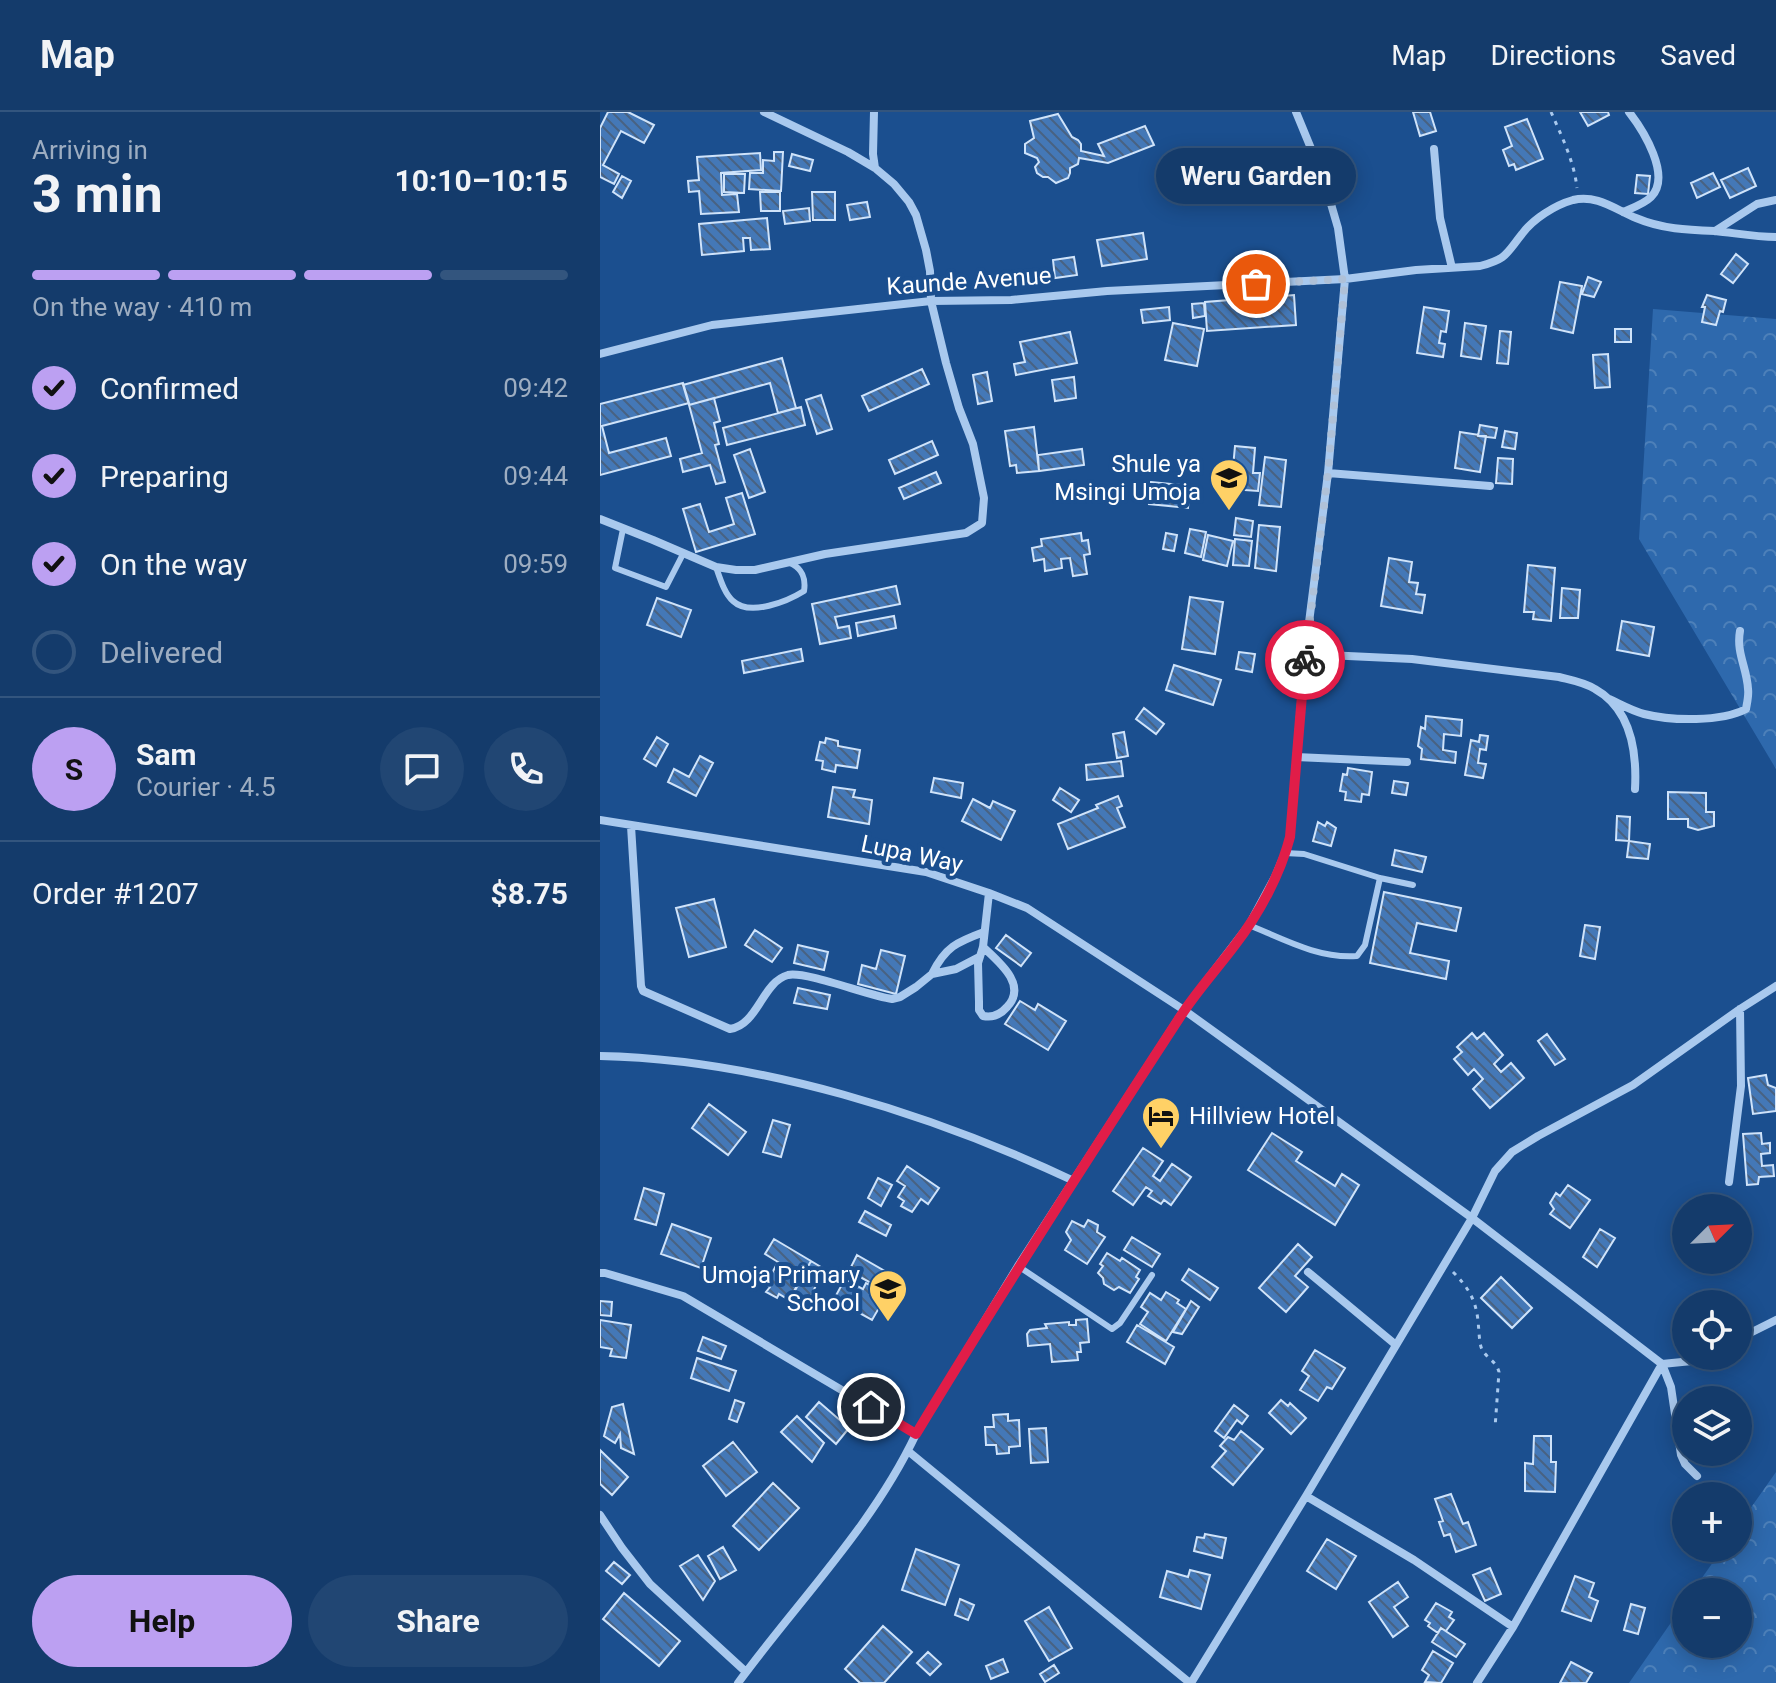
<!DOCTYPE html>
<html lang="en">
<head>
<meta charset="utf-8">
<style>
  body { margin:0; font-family:Roboto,sans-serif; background:#214673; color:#f1f3f6; height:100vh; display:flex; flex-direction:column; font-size:30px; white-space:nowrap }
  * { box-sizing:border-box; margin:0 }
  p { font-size:26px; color:#9dadc1 }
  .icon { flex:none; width:44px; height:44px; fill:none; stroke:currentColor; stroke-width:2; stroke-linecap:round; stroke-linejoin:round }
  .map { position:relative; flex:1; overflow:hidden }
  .details { display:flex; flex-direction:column; background:#143b6b; width:600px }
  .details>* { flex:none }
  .needle { width:52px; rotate:66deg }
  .controls { position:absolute; left:1072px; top:1082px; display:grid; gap:16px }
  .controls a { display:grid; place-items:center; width:80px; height:80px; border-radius:50%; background:#143b6b; box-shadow:0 4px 20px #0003,0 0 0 2px #33557e; font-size:40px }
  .pin { position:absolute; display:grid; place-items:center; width:68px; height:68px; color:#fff; margin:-34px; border:4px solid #fff; border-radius:50%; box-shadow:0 2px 8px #0007 }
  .courier { position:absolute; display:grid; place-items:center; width:80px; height:80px; margin:-40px; border:6px solid #e11d48; border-radius:50%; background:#fff; color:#222; box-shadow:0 2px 10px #0007 }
  .bubble { position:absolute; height:56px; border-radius:28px; background:#143b6b; box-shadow:0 4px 20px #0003,0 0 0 2px #33557e; font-size:26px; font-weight:700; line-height:56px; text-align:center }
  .headline em { font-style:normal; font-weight:700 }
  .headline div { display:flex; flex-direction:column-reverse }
  .headline { display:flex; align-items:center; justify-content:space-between; height:136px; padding:0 32px }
  h1 { font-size:52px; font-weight:700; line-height:60px }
  .bar { display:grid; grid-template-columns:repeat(4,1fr); gap:12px 8px; align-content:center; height:96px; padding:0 32px }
  .bar i { height:10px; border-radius:6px; background:#33557e }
  .bar .current { background:#bca0f2 }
  .bar p { grid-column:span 4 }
  .line { display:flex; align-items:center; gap:20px; padding:0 32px; border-top:2px solid #33557e }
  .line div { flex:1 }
  .round { display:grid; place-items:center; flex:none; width:84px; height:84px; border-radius:42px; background:#214673 }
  ol { padding:0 32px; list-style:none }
  li { display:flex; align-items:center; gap:24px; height:88px }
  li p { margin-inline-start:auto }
  li .icon { padding:8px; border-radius:50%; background:#bca0f2; color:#111; stroke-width:4 }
  li:last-child { color:#9dadc1 }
  li i { width:44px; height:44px; border:4px solid #33557e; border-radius:50% }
  .button { display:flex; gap:16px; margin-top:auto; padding:16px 32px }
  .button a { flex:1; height:92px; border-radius:48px; background:#bca0f2; color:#111; font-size:32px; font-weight:700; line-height:92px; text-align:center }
  .button a+a { background:#214673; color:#f1f3f6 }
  header { display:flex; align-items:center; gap:48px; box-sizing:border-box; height:112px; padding:0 40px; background:#143b6b; border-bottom:2px solid #33557e }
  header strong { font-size:38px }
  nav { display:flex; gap:44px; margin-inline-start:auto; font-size:28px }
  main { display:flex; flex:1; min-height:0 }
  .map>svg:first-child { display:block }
  .forest { fill:url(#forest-crowns) }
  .building { fill:url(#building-back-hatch); stroke:#cfe3fa; stroke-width:2 }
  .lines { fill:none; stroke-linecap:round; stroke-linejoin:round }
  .path { stroke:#a9c9ee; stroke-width:3; stroke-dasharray:4 6; stroke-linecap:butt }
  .service { stroke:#a9c9ee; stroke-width:6 }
  .minor { stroke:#a9c9ee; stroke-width:8 }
  .done { stroke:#afc1d8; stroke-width:8; stroke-dasharray:0 14.4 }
  .route { stroke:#e11d48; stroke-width:10 }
  .labels { text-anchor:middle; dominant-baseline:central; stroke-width:8; stroke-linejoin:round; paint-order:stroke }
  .street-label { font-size:24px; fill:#fff; stroke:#1b4f8f }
  .poi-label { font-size:24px; fill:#fff; stroke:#1b4f8f; text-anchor:end }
</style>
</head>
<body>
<header>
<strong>Map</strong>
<nav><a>Map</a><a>Directions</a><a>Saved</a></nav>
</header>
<main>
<section class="details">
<div class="headline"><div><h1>3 min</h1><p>Arriving in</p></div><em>10:10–10:15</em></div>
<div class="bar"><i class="current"></i><i class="current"></i><i class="current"></i><i></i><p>On the way · 410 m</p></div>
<ol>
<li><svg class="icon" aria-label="check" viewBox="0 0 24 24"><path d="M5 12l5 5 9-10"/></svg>Confirmed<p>09:42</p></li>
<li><svg class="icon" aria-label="check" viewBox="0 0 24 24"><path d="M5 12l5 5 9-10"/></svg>Preparing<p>09:44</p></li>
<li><svg class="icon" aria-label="check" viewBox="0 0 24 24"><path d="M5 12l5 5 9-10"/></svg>On the way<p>09:59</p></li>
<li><i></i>Delivered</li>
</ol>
<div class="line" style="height:144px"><b class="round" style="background:#bca0f2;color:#111">S</b><div><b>Sam</b><p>Courier · 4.5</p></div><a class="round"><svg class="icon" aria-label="chat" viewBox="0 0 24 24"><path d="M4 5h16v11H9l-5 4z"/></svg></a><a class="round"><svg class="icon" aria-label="phone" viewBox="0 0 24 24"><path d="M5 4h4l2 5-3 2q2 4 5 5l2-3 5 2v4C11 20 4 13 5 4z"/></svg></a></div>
<div class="line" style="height:104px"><div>Order #1207</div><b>$8.75</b></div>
<div class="button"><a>Help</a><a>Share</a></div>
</section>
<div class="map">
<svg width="1176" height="1571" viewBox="0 0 1176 1571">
  <defs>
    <pattern id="forest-crowns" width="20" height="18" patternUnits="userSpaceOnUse" patternTransform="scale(2)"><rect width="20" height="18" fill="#2e69ad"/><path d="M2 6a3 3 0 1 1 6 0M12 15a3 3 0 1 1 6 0" fill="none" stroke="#4d80b9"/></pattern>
    <pattern id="building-back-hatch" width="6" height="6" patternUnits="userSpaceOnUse" patternTransform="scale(2)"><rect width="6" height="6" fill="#4478b7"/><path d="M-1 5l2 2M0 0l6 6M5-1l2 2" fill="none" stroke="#486282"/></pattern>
  </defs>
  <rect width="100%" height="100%" fill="#1b4f8f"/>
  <path class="forest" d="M1053,197L1176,207V657L1039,427Z
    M1176,1360V1571H1029L1086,1489V1532H1138V1480H1092L1123,1436H1138V1414Z"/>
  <path class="building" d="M8,0H28L54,13L44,31L21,19L3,53L19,62L14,72L0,65V16Z
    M813,0H830L836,19L820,24Z
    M980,0H1008L1009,3L988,14Z
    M458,2L472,25L478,28L481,32V39L504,44L498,32L545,14L554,33L508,51L479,46L478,52L470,56V61L468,66L456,71L448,65H443L437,61L435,55L439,50L437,46L425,41V32L434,26L430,9Z
    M927,7L943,47L916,58L914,52L909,54L903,38L912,34L905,15Z
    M174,40H183L181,79L149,77L150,61H163V48L174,49Z
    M160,41L161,58L121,61L122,83L137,82L139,100L101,102L99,79L89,80L88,69L99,68L97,45Z
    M192,42L213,48L210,59L189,54Z
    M1148,56L1156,74L1130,86L1121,68Z
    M1113,61L1120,75L1097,86L1091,71Z
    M124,62H145L144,81L124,80Z
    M1037,63L1050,64L1048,82L1035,81Z
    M22,64L31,69L22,86L13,80Z
    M160,80H180V99H161Z
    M212,80H235V108H213Z
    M267,90L270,105L250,108L247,93Z
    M209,96L210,109L185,112L183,99Z
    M167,106L170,137L151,138L150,126H143L144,139L102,143L99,112Z
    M543,121L547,147L502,154L497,128Z
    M1136,142L1148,152L1133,171L1121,162Z
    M474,145L477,163L455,166L453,148Z
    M988,165L1001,170L994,185L982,182Z
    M960,170L982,174L973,221L951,216Z
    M694,183L696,213L607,219L605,190Z
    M1107,183L1126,188L1123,200L1120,199L1116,213L1102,210L1105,195H1102Z
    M604,191L605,204L593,206L592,192Z
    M569,195L570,208L543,211L541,198Z
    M824,195L849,199L846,220L841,219L839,231L845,232L843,245L817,241Z
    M573,211L604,217L597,254L565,248Z
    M865,211L886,214L881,247L861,244Z
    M1015,217H1031V230H1015Z
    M900,219L911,220L908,252L897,251Z
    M470,220L477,251L416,263L414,252L425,250L420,230Z
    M1008,242L1010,275L995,276L993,243Z
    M182,246L196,296L178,301L170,271L89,293L83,273Z
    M322,257L329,272L269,299L262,284Z
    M387,260L392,289L378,292L373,263Z
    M474,265L476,286L455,289L452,268Z
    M83,271L89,291L2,314L9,341L66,326L71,344L0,363V292Z
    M221,283L232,317L217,322L206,288Z
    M114,286L120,309L114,311L119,332L115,333L125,370L116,372L110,353L83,360L80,347L102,341L89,293Z
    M201,295L205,313L127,333L123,316Z
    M880,313L897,316L895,326L878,324Z
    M434,315L439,359L417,361L416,353L410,354L405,319Z
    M905,319L917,321L915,337L902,335Z
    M860,320L886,324L880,360L855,356Z
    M332,329L338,343L295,362L289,348Z
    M635,334L655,336L653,361H660L658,379L631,377Z
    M150,337L165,380L149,386L134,343Z
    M482,337L484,353L439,359L438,343Z
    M665,345L686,348L681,395L659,393Z
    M898,346L913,347L912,372L896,371Z
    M336,360L341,371L304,387L299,376Z
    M551,370L590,374L588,396L549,392Z
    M142,381L155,422L96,440L83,397L100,392L109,420L134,412L126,386Z
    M636,406L653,409L651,425L634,423Z
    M659,413L680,415L676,459L655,456Z
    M590,417L606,420L601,445L585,441Z
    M481,421L482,429L488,428L490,442L484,443L487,462L473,464L470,446L461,447L462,456L445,459L444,447L434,449L432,436L442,434L441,427Z
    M566,421L577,423L574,439L563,437Z
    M608,423L633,429L627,454L603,448Z
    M635,427L652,429L649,454L633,453Z
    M789,446L812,450L809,470L818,471L816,482L825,483L822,501L781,494Z
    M928,453L955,456L951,509L933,507L934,500H924Z
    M296,474L300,492L235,505L238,516L249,514L251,526L220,532L212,492Z
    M962,476L980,478L978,506H960Z
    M590,485L623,490L615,542L582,537Z
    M57,486L91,498L81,525L47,513Z
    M294,504L296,516L258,524L256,511Z
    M1022,509L1054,515L1049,544L1017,538Z
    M201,537L203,549L144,561L142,549Z
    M639,540L655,542L652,560L636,557Z
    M574,553L621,568L613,593L566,578Z
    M544,596L564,612L556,622L536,607Z
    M826,604L862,608L861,624L844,622L843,638L856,640L855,651L821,647L822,637L818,634L821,615L825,617Z
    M524,620L528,644L517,646L513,622Z
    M880,623L888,624L886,638L880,637L878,651L886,652L883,666L865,663L871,628L879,630Z
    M57,625L68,632L56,654L44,647Z
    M226,626L238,629V634L260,638L257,656L236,653L235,660L222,657L223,649L216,648L220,630L225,631Z
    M100,644L113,651L96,684L68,670L74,657L89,665Z
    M521,649L523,664L487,668L486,653Z
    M748,656L772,660L769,683L762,682L761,690L745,688L746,680L740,679L743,662L747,663Z
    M334,666L363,671L361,686L331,680Z
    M794,669L808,671L806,683L792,681Z
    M233,675L255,678L253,685L272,688L269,712L228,705Z
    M460,676L479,688L471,700L453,688Z
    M1068,680L1106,681V700H1114V714L1098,718L1088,715V707H1068Z
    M518,684L522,694L517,696L525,715L468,737L458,712L498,696L496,693Z
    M373,687L390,696L393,689L415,699L401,728L362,709Z
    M1017,704L1030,705L1029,729L1016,728Z
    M718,710L725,714L727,710L736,716L731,734L713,729Z
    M1029,729L1050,732L1048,747L1027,745Z
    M795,738L826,745L822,760L792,753Z
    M784,780L861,796L856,819L817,811L810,841L849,849L846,867L770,851Z
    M114,787L126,835L89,845L76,796Z
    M985,813L1000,815L995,847L980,844Z
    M155,818L182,836L172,850L145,833Z
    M406,823L431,841L421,854L396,836Z
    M198,833L228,840L224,858L194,851Z
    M281,838L305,844L296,882L258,872L262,853L276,857Z
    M198,876L230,883L227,897L194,891Z
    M420,889L435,898L438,892L466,909L448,938L405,912Z
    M872,921L877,927L884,921L903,943L894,952L901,960L911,951L924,966L890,996L873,977L883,967L874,957L868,963L854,947L862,940L857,935Z
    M947,922L965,947L955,953L938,929Z
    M1166,963L1168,973L1176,976V999L1153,1002L1148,966Z
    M109,992L146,1020L128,1043L92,1016Z
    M173,1008L190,1013L181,1045L163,1040Z
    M672,1021L702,1040L696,1049L735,1074L742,1062L759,1073L735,1113L648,1058Z
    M1161,1021L1162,1032L1170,1031V1041L1161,1042L1162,1054L1173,1053L1174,1064L1159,1065L1158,1072L1147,1073L1143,1022Z
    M543,1036L563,1049L553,1064L560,1069L572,1052L591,1065L571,1093L564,1088L561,1092L548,1084L552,1079L546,1075L533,1093L513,1079Z
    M307,1054L339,1076L328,1092L321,1087L312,1100L301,1094L304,1089L298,1085L305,1074L297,1069Z
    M278,1066L292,1073L281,1094L268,1086Z
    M968,1073L990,1088L970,1116L950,1102L954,1097L950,1091L956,1081L960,1084Z
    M44,1076L64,1082L56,1113L35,1107Z
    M265,1099L291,1113L286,1124L259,1110Z
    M488,1108L498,1113L497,1120L505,1125L487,1152L465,1138L471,1128L466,1120L472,1109L484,1115Z
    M72,1112L111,1126L101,1156L61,1142Z
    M1000,1117L1015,1126L997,1155L983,1145Z
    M532,1125L560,1142L552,1155L524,1138Z
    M174,1127L211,1149L189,1188L179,1182L177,1186L166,1180L170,1175L166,1172L178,1150L165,1142Z
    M698,1132L712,1145L695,1164L708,1175L686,1200L659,1176Z
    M507,1141L520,1149L522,1146L540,1158L536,1165L539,1167L530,1181L519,1175L514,1178L504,1172L503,1166L498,1161L503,1154L500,1152Z
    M257,1143L290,1162L282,1177L249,1159Z
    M211,1149L224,1157L207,1192L192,1184Z
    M589,1157L618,1176L610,1188L582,1168Z
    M901,1165L932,1196L912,1216L881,1186Z
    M245,1167L263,1177L266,1171L274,1175L270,1182L283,1189L272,1208L234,1187Z
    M566,1180L579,1188L577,1191L586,1197L566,1229L540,1212L548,1200L541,1195L550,1181L561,1188Z
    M0,1189L12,1190L11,1204L0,1203Z
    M591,1189L599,1195L582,1222L573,1220Z
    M487,1207L489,1230L480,1231L481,1240H477L478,1248L452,1250L450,1232L428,1234L427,1222L430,1218L447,1216L445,1212L469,1210V1213H476V1208Z
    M0,1208L31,1213L26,1246L10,1244L12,1237L0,1235Z
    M537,1213L574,1235L565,1252L527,1230Z
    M103,1225L126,1234L121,1247L98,1239Z
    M715,1238L745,1256L732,1277L727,1275L718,1289L700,1278L709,1264L702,1259Z
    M97,1246L136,1259L129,1279L91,1266Z
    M135,1288L144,1291L137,1310L129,1307Z
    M681,1288L688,1294L690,1291L706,1306L691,1322L669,1301Z
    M219,1290L249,1316L236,1332L206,1305Z
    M23,1292L34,1342L21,1336L20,1322L15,1331L4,1324L12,1295Z
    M634,1293L648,1304L642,1312L637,1308L624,1326L615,1319Z
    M408,1302V1309L419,1308L420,1334L409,1335V1341L397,1342L396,1333H386L385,1315H394L393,1303Z
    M197,1304L224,1331L212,1350L181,1320Z
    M446,1316L448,1350L431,1351L429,1317Z
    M641,1319L663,1337L633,1373L612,1355L626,1339L620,1334L628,1325L634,1328Z
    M934,1324H951V1350H956L955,1380L925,1379V1351L933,1352Z
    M133,1330L157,1360L126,1384L103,1354Z
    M0,1338L28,1365L12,1383L0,1372Z
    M173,1371L199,1396L159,1438L133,1414Z
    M1109,1376L1135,1377V1384H1108Z
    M851,1382L863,1412L868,1410L876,1433L856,1440L850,1422L844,1424L839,1410L843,1409L835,1387Z
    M605,1422L626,1426L622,1446L594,1439L597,1425L604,1426Z
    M727,1427L756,1444L736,1477L707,1459Z
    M123,1435L136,1458L120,1467L108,1444Z
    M316,1437L359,1453L345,1493L302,1478Z
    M98,1443L115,1469L103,1488L80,1454Z
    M14,1450L30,1463L22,1472L6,1459Z
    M890,1456L901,1482L885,1489L873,1463Z
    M590,1458L610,1463L601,1497L560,1485L567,1459L588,1465Z
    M975,1464L994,1471L989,1485L998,1489L991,1509L962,1499Z
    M798,1470L808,1485L794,1495L808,1514L793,1525L769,1490Z
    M24,1481L80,1529L59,1554L3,1507Z
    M360,1487L374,1493L368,1508L355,1503Z
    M836,1491L852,1500L849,1505L854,1508L846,1519L841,1516L838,1521L828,1514L830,1511L825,1508Z
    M1031,1492L1045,1496L1038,1522L1024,1518Z
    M449,1495L472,1536L449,1549L425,1509Z
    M283,1514L312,1540L284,1571H260L245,1557Z
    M841,1516L865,1532L856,1545L832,1530Z
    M833,1539L853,1551L841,1571L825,1570L829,1563L822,1558Z
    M328,1540L341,1552L330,1563L317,1551Z
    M403,1547L408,1560L391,1567L386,1554Z
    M971,1550L992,1561L986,1571H960Z
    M454,1553L459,1561L445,1570L440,1562Z"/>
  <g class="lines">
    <path class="path" d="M951,0C962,25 974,49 977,76
      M853,1160C868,1175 876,1188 878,1209C879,1218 879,1227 881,1235C885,1246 896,1248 899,1260L895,1316"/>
    <path class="service" d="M23,417L15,456L66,475L83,442
      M116,455C120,466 124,481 133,489C150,505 188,489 204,479C206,467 202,456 190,451
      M685,741L704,742L780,766L813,773
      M649,813C683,827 719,847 757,844L765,833L780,766
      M418,1154L512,1217L520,1211L552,1163"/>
    <path class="minor" d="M274,0L273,42L275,56
      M834,37L840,106L852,156
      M1023,100C1032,96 1044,92 1051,85C1072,64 1043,18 1029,0
      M1115,119L1157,92L1176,88
      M0,242L112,213L331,189L411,188L507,179L745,167L816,158L880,154C907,147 906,142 922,122C933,107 955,93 973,88C997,82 1016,98 1036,106C1062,117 1087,118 1115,119C1135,121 1155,125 1176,125
      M728,361L890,374
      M0,407L53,428L116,455L136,458H155L225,442L366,421L382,411L384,386L373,332L359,296L346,251L331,189L330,159L326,138L316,103L309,90L294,72L275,56L248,40L164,0
      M705,542L812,547L959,565C971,568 984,570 995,577C1031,597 1037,640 1035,677
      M1009,587C1020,592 1032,599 1044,602C1072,609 1121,610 1146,597C1147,591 1149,583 1148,577C1147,556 1136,541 1140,519
      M696,645L807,650
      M0,708L326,760L389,781L427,796L584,898L872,1106L1062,1252L1071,1275L1081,1343L1085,1352L1097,1364
      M31,714L41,874L43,879L130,917C158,913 162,870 188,863C206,859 269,884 292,887L300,885L316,875L332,862L356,857L379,845
      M383,835C399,850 428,873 407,895C400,903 392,906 383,904L379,898V890L378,851L383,835L389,781
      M332,862C345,835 357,830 384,820
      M0,944C158,947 332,1002 474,1069
      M1129,1070L1141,974L1140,897
      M708,1160L796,1233
      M0,1161H5L83,1184L316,1322
      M1138,1227L1176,1208
      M308,1339L590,1571
      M706,1384L814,1448L913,1515
      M0,1403L22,1436L50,1472L146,1560
      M138,1571C198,1489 272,1415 316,1322L418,1154L584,898L649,813L675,765L685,741L690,725L705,542L728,361L745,167L738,116L724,68L696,0
      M591,1571L706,1384L872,1106L895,1059L912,1040L938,1024L1033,973L1140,897L1176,874
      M877,1571L913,1515L1062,1252L1092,1249L1104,1244"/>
  </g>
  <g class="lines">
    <path class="done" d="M656,172L745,167L728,361L705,548"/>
    <path class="route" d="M271,1295L316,1322C401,1181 490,1043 580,905C596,880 617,857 635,833C659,802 680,763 690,725L705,548"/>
  </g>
  <defs>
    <g id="school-pin" transform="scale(2)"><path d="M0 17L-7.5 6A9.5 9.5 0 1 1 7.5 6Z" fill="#ffd166" stroke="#1b4f8f"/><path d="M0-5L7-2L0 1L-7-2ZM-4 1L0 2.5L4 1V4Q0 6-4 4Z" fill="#111"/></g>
    <g id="hotel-pin" transform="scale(2)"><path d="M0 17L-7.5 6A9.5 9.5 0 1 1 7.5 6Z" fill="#ffd166" stroke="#1b4f8f"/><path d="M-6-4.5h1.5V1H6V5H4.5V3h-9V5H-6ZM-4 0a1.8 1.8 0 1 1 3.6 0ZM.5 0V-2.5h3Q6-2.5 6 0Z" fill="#111"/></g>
  </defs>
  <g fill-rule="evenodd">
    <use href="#school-pin" x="629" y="366"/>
    <use href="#hotel-pin" x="561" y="1004"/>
    <use href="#school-pin" x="288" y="1177"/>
  </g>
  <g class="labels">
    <g class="street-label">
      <text transform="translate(369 169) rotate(-4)">Kaunde Avenue</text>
      <text transform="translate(312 742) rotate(12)">Lupa Way</text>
    </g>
    <g class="poi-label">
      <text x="601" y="352">Shule ya<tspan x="601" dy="28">Msingi Umoja</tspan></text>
      <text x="589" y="1004" text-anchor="start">Hillview Hotel</text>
      <text x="260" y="1163">Umoja Primary<tspan x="260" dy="28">School</tspan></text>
    </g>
  </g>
</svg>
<div class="controls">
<a><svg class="needle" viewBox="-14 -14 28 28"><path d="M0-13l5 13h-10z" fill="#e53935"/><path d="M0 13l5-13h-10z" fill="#9dadc1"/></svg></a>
<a><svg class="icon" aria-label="locate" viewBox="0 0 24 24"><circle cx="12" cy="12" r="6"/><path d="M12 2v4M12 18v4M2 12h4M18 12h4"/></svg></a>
<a><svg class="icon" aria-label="layers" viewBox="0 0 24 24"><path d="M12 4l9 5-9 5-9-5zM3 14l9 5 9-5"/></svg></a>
<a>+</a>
<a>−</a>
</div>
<div class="pin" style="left:656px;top:172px;background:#ea580c"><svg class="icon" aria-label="bag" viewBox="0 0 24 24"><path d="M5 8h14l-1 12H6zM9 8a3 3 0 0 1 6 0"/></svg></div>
<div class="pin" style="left:271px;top:1295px;background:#1f2937"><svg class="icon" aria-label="home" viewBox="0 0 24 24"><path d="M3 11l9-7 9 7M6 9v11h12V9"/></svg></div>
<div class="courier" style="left:705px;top:548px"><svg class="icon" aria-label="bike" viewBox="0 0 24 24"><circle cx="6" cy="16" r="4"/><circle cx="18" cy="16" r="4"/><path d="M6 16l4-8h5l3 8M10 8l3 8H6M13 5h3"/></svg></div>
<div class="bubble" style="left:556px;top:36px;width:200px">Weru Garden</div>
</div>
</main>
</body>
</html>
